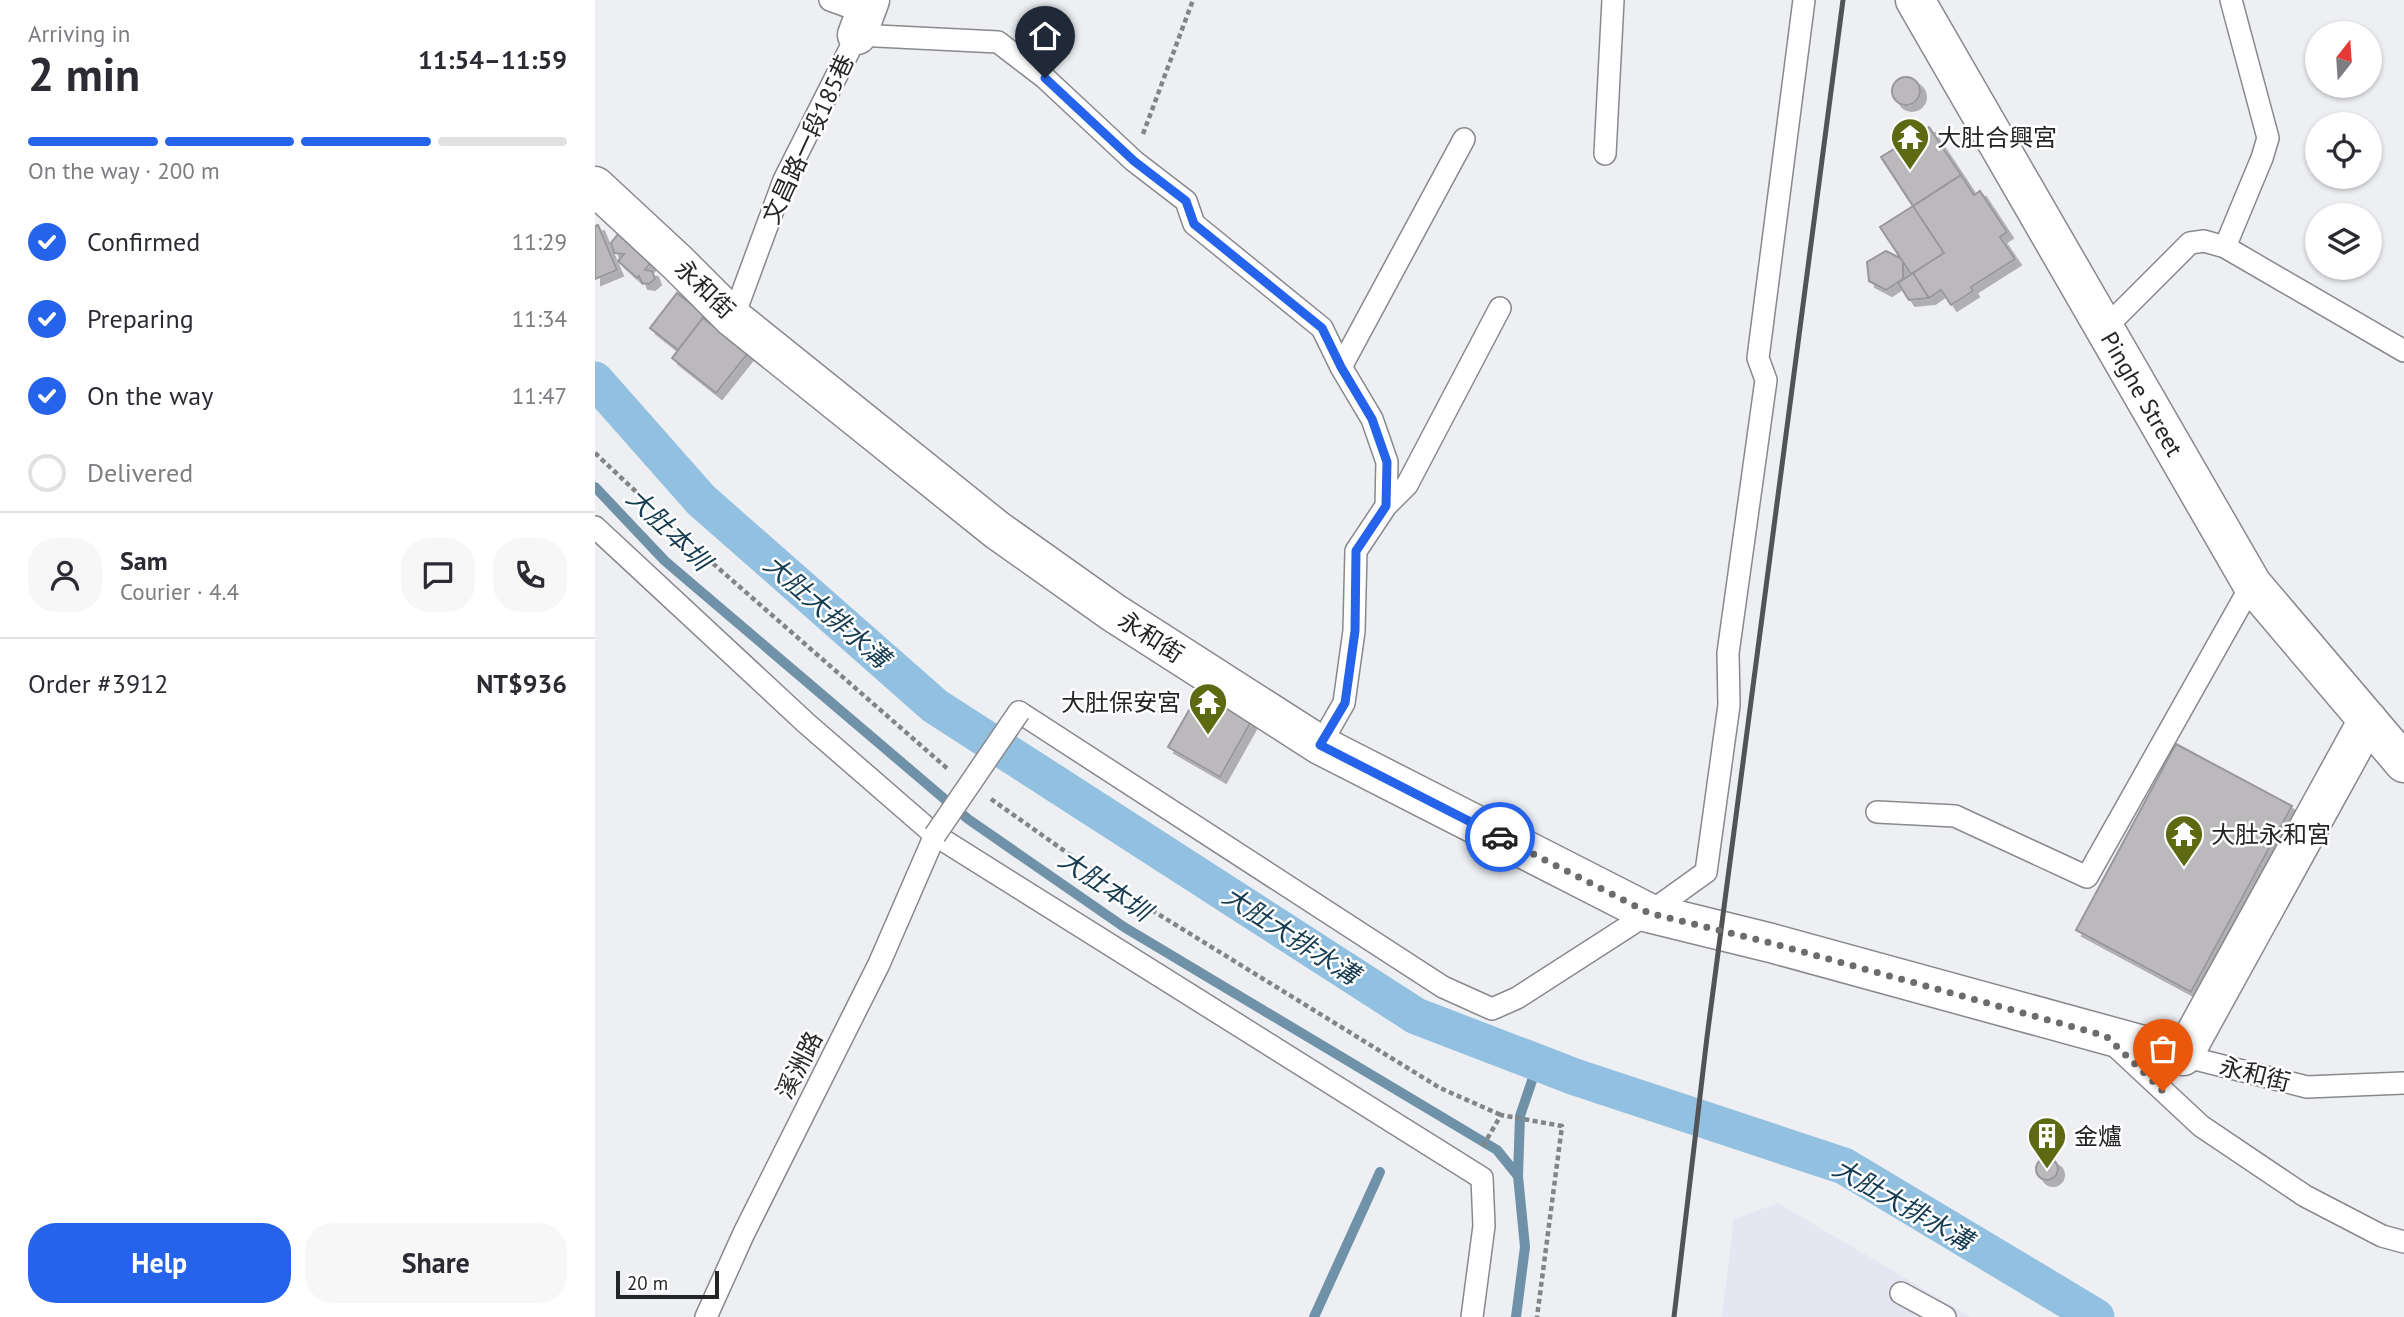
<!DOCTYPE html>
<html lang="en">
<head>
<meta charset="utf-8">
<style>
  body { margin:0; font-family:"PT Sans","Noto Sans TC",sans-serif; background:#f7f7f7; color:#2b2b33; height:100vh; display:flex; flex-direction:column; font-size:26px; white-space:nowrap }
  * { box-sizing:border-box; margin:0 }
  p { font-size:23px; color:#7c7c81 }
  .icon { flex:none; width:38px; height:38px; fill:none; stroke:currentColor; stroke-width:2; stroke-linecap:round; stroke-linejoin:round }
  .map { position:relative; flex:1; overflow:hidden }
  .details { display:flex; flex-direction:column; background:#fff; width:595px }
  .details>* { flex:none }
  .needle { width:46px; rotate:17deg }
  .buttons { position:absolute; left:1710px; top:21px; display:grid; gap:14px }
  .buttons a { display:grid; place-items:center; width:77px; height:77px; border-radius:50%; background:#fff; box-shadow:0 2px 5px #0004; font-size:35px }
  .scale { position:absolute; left:21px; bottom:18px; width:103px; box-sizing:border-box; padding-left:7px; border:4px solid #242526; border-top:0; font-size:19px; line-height:24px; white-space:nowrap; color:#242526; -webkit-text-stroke:5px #fff; paint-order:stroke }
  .pin { position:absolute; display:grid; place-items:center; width:60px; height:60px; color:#fff; margin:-72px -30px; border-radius:50% 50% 50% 0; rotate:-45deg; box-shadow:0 0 7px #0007 }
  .pin .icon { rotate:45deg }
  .courier { position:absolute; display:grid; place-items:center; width:70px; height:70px; margin:-35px; border:5px solid #2563eb; border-radius:50%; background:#fff; color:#222; box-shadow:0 2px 9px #0007 }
  .headline em { font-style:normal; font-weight:800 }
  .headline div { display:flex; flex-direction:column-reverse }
  .headline { display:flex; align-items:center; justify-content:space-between; height:119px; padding:0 28px }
  h1 { font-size:46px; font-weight:800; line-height:52px }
  .bar { display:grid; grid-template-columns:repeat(4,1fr); gap:10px 7px; align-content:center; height:84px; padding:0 28px }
  .bar i { height:9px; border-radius:5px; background:#e1e1e2 }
  .bar .selected { background:#2563eb }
  .bar p { grid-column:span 4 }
  .line { display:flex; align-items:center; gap:18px; padding:0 28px; border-top:2px solid #e1e1e2 }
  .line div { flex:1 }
  .round { display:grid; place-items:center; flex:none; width:74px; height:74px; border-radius:28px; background:#f7f7f7 }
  ol { padding:0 28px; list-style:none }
  li { display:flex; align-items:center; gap:21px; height:77px }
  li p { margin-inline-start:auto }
  li .icon { padding:7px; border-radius:50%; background:#2563eb; color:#fff; stroke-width:4 }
  li:last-child { color:#7c7c81 }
  li i { width:38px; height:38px; border:4px solid #e1e1e2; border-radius:50% }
  .cta { display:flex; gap:14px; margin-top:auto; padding:14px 28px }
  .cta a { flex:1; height:80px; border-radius:28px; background:#2563eb; color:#fff; font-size:28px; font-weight:800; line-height:80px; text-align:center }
  .cta a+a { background:#f7f7f7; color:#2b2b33 }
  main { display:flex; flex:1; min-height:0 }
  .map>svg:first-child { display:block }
  .built { fill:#e5e6f2 }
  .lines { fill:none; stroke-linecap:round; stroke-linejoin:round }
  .stream { stroke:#7092a8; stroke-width:10 }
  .canal { stroke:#91c0e0; stroke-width:37 }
  .building { fill:#bcb9bd; stroke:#9a979b; stroke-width:2; filter:url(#shadow) }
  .service-casing { stroke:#88898d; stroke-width:24 }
  .minor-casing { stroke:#88898d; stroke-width:41 }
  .path { stroke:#838486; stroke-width:4.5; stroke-dasharray:5 3.5; stroke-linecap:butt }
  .service { stroke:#fff; stroke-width:21 }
  .minor { stroke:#fff; stroke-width:38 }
  .rail { stroke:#525355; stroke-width:5 }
  .service-bridge-casing { stroke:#88898d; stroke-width:24; stroke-linecap:butt }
  .service-bridge { stroke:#fff; stroke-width:21 }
  .done { stroke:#6b6c6e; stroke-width:7; stroke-dasharray:0 12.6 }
  .route { stroke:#2563eb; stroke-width:9 }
  .labels { text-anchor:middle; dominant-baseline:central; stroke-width:5; stroke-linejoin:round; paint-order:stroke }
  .poi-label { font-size:24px; fill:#242526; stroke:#fff; text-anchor:start }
  .street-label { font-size:24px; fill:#242526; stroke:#fff }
  .water-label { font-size:26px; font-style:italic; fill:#163c52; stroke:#fff }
</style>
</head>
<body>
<main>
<section class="details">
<div class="headline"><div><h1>2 min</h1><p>Arriving in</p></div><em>11:54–11:59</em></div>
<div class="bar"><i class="selected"></i><i class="selected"></i><i class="selected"></i><i></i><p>On the way · 200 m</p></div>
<ol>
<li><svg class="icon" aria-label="check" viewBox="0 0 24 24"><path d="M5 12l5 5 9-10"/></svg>Confirmed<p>11:29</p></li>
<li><svg class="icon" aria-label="check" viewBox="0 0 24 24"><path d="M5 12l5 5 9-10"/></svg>Preparing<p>11:34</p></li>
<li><svg class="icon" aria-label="check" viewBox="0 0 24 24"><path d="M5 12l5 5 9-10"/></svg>On the way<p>11:47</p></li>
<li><i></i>Delivered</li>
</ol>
<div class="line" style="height:126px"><a class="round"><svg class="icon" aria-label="person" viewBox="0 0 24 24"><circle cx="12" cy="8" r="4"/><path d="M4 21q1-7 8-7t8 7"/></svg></a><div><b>Sam</b><p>Courier · 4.4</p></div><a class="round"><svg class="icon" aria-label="chat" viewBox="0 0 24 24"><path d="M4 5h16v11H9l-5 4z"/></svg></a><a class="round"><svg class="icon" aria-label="phone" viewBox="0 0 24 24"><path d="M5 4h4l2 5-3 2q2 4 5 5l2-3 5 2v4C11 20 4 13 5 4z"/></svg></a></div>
<div class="line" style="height:91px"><div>Order #3912</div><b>NT$936</b></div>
<div class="cta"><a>Help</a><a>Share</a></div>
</section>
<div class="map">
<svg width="1809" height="1317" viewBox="0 0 1809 1317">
  <defs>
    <filter id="shadow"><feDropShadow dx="6" dy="6" stdDeviation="0" flood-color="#0004"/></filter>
  </defs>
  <rect width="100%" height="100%" fill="#eeeff3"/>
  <path class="built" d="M1183,1203L1376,1317H1127L1139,1219Z"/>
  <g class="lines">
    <path class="stream" d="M0,487L70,561L373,819L529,927L902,1150L923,1176L930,1247L921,1317
      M923,1176L925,1116L943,1063
      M719,1317L785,1172"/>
    <path class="canal" d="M0,380L106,500L340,706L821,1016L980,1077L1249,1166L1501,1317"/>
  </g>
  <path class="building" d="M1297 91a14 14 0 1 1 28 0a14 14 0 1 1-28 0Z
    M1334,127L1366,175L1318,206L1286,157Z
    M1366,175L1379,195L1385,191L1412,232L1405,237L1420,259L1376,287L1378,291L1356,305L1346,290L1334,298L1318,273L1349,253L1318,206Z
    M1318,206L1349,253L1316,274L1285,227Z
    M3,225L22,270L0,279V226Z
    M23,234L33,236L59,258L50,270L57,271L60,279L54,284L47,283L44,276L42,278L23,261L29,254L19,253L16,243Z
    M1291,251L1305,258L1308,262V279L1291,290L1274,281L1272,262Z
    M1318,273L1334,298L1314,300L1303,283Z
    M82,293L110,315L83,350L55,328Z
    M108,318L153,353L121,393L77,358Z
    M605,691L657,720L625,777L573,747Z
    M1581,744L1697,806L1596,992L1481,930Z
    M1441 1169a11 11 0 1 1 22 0a11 11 0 1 1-22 0Z"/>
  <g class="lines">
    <g class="service-casing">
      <path id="service" d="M235,0L270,13
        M1010,154L1018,0
        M1630,247L1667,158L1673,138L1636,0
        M138,318L189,180L262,35L403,42L450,78L539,161L591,201L599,224L727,328L746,367L777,419L792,462L791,506L761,551L759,631L749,703L725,745
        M1509,329L1595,243L1609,241L1630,247L1809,351
        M746,367L869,139
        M791,506L812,485L905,308
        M0,527L211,723L340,835L887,1178L889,1226L877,1317
        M424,712L848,987L897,1009L922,998L1054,913L1111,872L1134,705L1133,653L1171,380L1163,358L1209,0
        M1282,812L1360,816L1492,877L1657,584
        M1517,1043L1606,1126L1710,1196L1787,1236L1809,1242
        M1588,1056L1712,1087L1809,1083
        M1306,1293L1350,1317
        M111,1317L149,1233L284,964L340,835"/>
    </g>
    <g class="minor-casing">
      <path id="minor" d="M1320,0L1657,584L1809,763
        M262,35L275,0
        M0,186L83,263L138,318L402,530L519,613L725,745L1054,913L1176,943L1588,1056L1773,720"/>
    </g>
    <path class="path" d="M548,134L598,0
      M0,453L106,553L354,770
      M396,799L529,893L845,1088L906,1115
      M888,1146L906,1115L967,1126L942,1317"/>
    <use href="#service" class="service"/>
    <use href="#minor" class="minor"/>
    <path class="rail" d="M1079,1317L1112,1037L1248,0"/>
    <g class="service-bridge-casing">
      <path id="service-bridge" d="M340,835L424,712"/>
    </g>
    <use href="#service-bridge" class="service-bridge"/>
  </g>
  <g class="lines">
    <path class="done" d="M905,837L1054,913L1176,943L1511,1036L1568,1091"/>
    <path class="route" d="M450,78L539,161L591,201L599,224L727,328L746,367L777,419L792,462L791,506L761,551L760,631L750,703L725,745L905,837"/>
  </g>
  <defs>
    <g id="temple-pin" transform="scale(2.0125)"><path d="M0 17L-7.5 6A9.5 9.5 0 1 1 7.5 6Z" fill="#5e6a11" stroke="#fff"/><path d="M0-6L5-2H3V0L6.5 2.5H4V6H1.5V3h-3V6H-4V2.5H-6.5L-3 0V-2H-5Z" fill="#fff"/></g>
    <g id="building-pin" transform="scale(2.0125)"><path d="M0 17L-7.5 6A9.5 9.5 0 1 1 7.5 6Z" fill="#5e6a11" stroke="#fff"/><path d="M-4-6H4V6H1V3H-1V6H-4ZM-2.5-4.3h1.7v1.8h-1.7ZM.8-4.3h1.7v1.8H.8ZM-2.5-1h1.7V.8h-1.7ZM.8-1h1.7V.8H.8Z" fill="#fff"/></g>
  </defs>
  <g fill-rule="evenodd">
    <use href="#temple-pin" x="1315" y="137"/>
    <use href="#temple-pin" x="613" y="702"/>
    <use href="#temple-pin" x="1589" y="834"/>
    <use href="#building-pin" x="1452" y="1136"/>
  </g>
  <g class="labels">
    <g class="poi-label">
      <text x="1342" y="137">大肚合興宮</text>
      <text x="586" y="702" text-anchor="end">大肚保安宮</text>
      <text x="1616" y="834">大肚永和宮</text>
      <text x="1479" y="1136">金爐</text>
    </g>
    <g class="street-label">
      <text transform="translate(213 139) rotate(-65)">文昌路一段185巷</text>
      <text transform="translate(110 289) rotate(44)">永和街</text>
      <text transform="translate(1547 394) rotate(60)">Pinghe Street</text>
      <text transform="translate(556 637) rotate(33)">永和街</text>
      <text transform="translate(204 1065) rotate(-63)">溪洲路</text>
      <text transform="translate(1660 1074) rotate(14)">永和街</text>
    </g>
    <g class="water-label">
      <text transform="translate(74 529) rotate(44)">大肚本圳</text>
      <text transform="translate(232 611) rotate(41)">大肚大排水溝</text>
      <text transform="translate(510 885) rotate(34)">大肚本圳</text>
      <text transform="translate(696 935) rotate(33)">大肚大排水溝</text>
      <text transform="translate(1308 1204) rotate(30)">大肚大排水溝</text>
    </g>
  </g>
</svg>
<div class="buttons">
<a><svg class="needle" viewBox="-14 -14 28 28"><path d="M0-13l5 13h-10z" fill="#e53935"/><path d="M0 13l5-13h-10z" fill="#7c7c81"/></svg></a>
<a><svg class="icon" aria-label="locate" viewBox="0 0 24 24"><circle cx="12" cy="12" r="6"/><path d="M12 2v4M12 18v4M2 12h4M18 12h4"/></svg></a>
<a><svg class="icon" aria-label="layers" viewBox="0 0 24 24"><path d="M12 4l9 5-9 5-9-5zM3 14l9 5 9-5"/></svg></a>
</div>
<div class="scale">20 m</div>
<div class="pin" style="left:1568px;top:1091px;background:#ea580c"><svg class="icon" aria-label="bag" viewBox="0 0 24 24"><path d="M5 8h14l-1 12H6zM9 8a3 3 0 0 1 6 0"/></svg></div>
<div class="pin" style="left:450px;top:78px;background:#1f2937"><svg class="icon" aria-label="home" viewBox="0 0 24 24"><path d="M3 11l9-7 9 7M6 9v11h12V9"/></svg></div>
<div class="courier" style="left:905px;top:837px"><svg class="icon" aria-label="car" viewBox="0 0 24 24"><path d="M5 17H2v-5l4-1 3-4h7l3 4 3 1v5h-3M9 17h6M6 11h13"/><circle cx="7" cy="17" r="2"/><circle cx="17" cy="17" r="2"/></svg></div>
</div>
</main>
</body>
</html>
